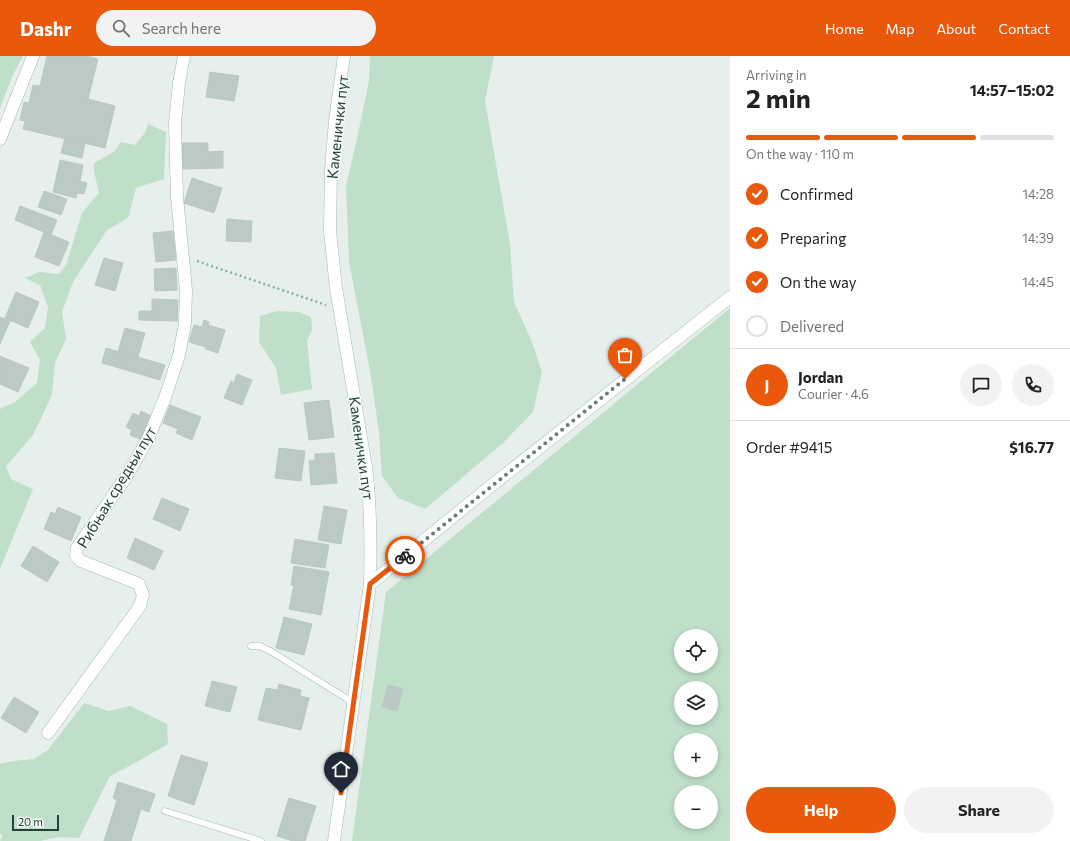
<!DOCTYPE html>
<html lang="en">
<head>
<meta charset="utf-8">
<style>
  body { margin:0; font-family:Commissioner,sans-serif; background:#f2f2f2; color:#222; height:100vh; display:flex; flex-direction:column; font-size:15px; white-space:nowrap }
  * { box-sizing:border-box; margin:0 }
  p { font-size:13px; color:#767676 }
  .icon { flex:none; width:22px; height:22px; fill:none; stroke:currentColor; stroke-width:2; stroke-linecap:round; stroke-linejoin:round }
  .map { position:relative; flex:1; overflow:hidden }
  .details { display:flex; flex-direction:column; background:#fff; width:340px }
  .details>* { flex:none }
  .tools { position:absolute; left:674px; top:573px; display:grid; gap:8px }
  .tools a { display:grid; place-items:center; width:44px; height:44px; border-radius:50%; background:#fff; box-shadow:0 2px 6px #0003; font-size:20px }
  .scale { position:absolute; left:12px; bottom:10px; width:47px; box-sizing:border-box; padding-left:4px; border:2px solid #24413b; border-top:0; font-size:11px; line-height:14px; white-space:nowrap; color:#24413b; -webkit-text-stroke:3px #f7fbf9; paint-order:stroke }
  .pin { position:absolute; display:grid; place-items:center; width:34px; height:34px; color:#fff; margin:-41px -17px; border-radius:50% 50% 50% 0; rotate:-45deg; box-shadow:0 0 4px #0007 }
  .pin .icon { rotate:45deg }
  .courier { position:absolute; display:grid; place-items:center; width:40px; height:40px; margin:-20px; border:3px solid #ea580c; border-radius:50%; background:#fff; color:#222; box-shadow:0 1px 5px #0007 }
  .overview em { font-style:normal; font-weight:700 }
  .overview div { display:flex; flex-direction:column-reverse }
  .overview { display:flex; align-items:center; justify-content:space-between; height:68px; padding:0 16px }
  h1 { font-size:26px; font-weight:700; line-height:30px }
  .bar { display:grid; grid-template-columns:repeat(4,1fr); gap:6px 4px; align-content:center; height:48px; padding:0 16px }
  .bar i { height:5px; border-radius:3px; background:#e0e0e0 }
  .bar .active { background:#ea580c }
  .bar p { grid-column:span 4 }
  .line { display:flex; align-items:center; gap:10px; padding:0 16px; border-top:1px solid #e0e0e0 }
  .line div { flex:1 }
  .round { display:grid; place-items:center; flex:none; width:42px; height:42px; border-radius:21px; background:#f2f2f2 }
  ol { padding:0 16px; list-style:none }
  li { display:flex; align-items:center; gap:12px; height:44px }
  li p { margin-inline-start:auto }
  li .icon { padding:4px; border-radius:50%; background:#ea580c; color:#fff; stroke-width:4 }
  li:last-child { color:#767676 }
  li i { width:22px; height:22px; border:2px solid #e0e0e0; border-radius:50% }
  .action { display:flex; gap:8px; margin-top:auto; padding:8px 16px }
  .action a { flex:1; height:46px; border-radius:24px; background:#ea580c; color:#fff; font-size:16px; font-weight:700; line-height:46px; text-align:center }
  .action a+a { background:#f2f2f2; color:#222 }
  header { display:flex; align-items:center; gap:24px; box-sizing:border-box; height:56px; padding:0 20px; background:#ea580c; color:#fff }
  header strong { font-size:19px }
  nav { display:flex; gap:22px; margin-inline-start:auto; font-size:14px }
  .search { width:280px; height:36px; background:#f2f2f2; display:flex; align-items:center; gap:10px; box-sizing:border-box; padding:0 14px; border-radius:22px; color:#767676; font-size:15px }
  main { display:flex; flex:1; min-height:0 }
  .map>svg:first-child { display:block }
  .green { fill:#bfdfc9; fill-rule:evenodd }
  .building { fill:#bbcac4; stroke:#b8c9c2 }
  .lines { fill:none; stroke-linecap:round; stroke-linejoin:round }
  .service-casing { stroke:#a8b7b3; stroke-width:7 }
  .minor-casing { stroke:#a8b7b3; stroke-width:13 }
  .tertiary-casing { stroke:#a8b7b3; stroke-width:13 }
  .secondary-casing { stroke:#a4bbb4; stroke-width:13 }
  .path { stroke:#87b2a6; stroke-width:2.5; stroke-dasharray:2 3; stroke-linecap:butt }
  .service { stroke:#fff; stroke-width:6 }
  .minor { stroke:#fff; stroke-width:12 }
  .tertiary { stroke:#fff; stroke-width:12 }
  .secondary { stroke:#fff; stroke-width:12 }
  .done { stroke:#687e79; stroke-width:4; stroke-dasharray:0 7.2 }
  .route { stroke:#ea580c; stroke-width:5 }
  .labels { text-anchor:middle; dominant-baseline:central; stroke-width:3; stroke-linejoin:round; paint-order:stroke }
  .street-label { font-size:15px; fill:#24413b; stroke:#f7fbf9 }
</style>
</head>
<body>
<header>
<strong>Dashr</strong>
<div class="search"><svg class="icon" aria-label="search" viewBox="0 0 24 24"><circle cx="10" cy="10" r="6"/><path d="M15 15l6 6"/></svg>Search here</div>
<nav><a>Home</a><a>Map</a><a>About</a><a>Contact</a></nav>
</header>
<main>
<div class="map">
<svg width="730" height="785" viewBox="0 0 730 785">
  <rect width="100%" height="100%" fill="#e6efeb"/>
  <path class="green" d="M0,0H23L13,19L0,52Z
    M370,0H494L485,45L510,188L514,246L532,286L542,316L533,356L503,387L425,453L398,442L382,420L379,376L370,315L349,205L346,130L358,78L369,25Z
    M148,68L166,76L164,123L136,132L128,162L107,174L73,226L62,256L66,283L55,307L52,339L33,379L6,410L11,423L33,433L0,513V353L15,346L37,327L40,304L30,286L45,272L48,251L40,229L25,222L39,216L59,218L66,209L82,157L99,137L94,115V107L115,95L121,86L135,89L145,77Z
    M730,252V785H352L386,536ZM681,580H711V610H681ZM681,632H711V662H681ZM681,684H711V714H681ZM681,736H711V766H681Z
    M277,255L299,256L311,261L312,274L307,285L312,333L281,339L276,312L259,286L260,260Z
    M84,647L109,655L130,650L167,668L168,688L135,707L110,720L79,782L58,781L40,785H0L3,780L0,778V708L13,705L34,703L48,694Z"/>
  <path class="building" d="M47,0H86L98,3L88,43L115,50L105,92L23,73L25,65L20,64L24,46L29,47L33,29L40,30Z
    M210,16L239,20L234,45L206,41Z
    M65,82L85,87L82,102L61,97Z
    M182,87H208V96L223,95V112L182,113Z
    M60,104L83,109L80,125L87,127L84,138L77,137L76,142L53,136Z
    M192,122L222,132L214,157L184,147Z
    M44,135L67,143L61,159L38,151Z
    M20,150L57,164L51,179L15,164Z
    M227,163L252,165L251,186L226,185Z
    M173,175L176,204L156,206L153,177Z
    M44,176L69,186L59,210L35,201Z
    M104,202L123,207L115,235L95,229Z
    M176,212L177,234L155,235L154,213Z
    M16,236L39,246L28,272L5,262Z
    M152,243L178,244L177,265L139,264V255H152Z
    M0,261L10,265L0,288Z
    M204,264L209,266L208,269L225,274L218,297L205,293L206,291L189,286L194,269L202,271Z
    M125,272L145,277L138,301L118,296Z
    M106,292L165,309L160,324L102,307Z
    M0,300L29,312L18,336L0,328Z
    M237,318L252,324L242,349L224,342L231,325L234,327Z
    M329,344L334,381L309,384L304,347Z
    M170,349L201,361L192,384L176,377L178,373L163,367Z
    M141,355L153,361L142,384L130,379L132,374L126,371L133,357L139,360Z
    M279,392L305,395L301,425L275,422Z
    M334,397L337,427L311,429L309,405L315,404V398Z
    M162,442L189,453L180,475L153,463Z
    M324,450L347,454L341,488L318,484Z
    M58,451L81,461L71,485L44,473L51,456L55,458Z
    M135,482L163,495L154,514L127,502Z
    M295,483L329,489L325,512L291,507Z
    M33,490L59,506L47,526L21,510Z
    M294,510L329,516L321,559L289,553L294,529H291Z
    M284,561L312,568L304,599L276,592Z
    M212,625L237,631L230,656L205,650Z
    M279,628L301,634L300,640L309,642L301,674L258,664L266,632L277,634Z
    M388,629L403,633L397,655L382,651Z
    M14,641L39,656L26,677L1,662Z
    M181,699L208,707L194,749L168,740Z
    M118,726L155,738L149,756L141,753L131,785H104L117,744L113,742Z
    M289,742L316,750L305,785H293L277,780Z"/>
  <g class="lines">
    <g class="service-casing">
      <path id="service" d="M251,590H260L272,596L346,642L353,647
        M165,755L261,785"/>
    </g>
    <g class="minor-casing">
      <path id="minor" d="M0,83L33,0
        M48,677L140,550L143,539L139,528L81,505L76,500L77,492L126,421L148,383L166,339L179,299L185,267L186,234L177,141L175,67L179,27L184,0"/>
    </g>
    <g class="tertiary-casing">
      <path id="tertiary" d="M370,528L491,430L730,241"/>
    </g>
    <g class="secondary-casing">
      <path id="secondary" d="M334,785L370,528C371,489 371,450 366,411L336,232L330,175L331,114L335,65L344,0"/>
    </g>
    <path class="path" d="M197,205L326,249"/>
    <use href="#service" class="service"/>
    <use href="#minor" class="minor"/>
    <use href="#tertiary" class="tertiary"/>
    <use href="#secondary" class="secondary"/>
  </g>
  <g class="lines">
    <path class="done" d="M405,500L625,323"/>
    <path class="route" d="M341,737L370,528L405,500"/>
  </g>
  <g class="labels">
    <g class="street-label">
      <text transform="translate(337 71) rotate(-84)">Каменички пут</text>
      <text transform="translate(362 392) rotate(82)">Каменички пут</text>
      <text transform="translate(116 431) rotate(-59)">Рибњак средњи пут</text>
    </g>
  </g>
</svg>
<div class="tools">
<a><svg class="icon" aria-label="locate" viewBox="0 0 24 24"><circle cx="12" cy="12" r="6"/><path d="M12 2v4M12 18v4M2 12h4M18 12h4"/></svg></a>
<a><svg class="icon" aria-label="layers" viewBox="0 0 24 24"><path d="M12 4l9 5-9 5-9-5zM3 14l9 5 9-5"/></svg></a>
<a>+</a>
<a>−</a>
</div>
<div class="scale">20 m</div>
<div class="pin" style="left:625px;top:323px;background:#ea580c"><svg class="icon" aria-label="bag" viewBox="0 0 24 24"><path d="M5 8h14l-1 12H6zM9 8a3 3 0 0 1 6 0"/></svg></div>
<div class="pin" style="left:341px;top:737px;background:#1f2937"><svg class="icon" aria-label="home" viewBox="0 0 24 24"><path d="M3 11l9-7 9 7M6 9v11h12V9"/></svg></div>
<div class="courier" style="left:405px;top:500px"><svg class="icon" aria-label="bike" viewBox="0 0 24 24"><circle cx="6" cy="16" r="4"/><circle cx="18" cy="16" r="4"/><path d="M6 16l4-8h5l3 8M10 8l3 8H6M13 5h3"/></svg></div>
</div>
<section class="details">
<div class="overview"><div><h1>2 min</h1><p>Arriving in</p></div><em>14:57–15:02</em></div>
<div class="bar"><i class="active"></i><i class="active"></i><i class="active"></i><i></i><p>On the way · 110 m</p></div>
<ol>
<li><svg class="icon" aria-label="check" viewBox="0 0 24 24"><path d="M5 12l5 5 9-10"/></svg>Confirmed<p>14:28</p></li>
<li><svg class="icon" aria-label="check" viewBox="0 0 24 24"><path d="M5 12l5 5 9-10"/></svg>Preparing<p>14:39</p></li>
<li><svg class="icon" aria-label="check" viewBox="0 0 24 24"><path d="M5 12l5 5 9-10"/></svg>On the way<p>14:45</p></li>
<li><i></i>Delivered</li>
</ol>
<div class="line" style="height:72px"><b class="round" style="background:#ea580c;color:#fff">J</b><div><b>Jordan</b><p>Courier · 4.6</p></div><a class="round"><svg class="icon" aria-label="chat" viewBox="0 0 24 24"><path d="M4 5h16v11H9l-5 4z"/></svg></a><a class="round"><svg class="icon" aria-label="phone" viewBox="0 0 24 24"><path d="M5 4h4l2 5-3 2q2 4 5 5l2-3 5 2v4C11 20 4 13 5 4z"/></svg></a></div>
<div class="line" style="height:52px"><div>Order #9415</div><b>$16.77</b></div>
<div class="action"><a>Help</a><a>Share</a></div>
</section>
</main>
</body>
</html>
